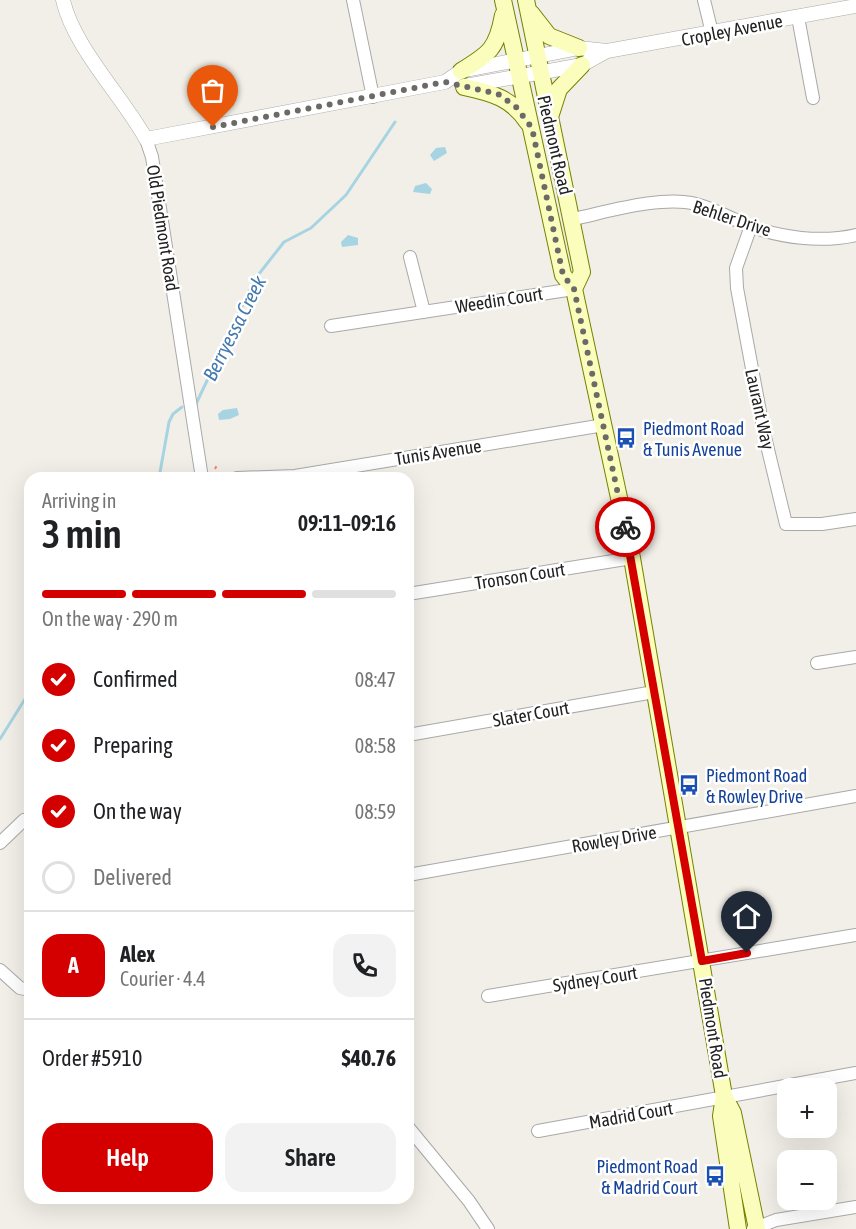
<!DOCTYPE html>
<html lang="en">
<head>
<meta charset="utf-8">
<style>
  body { margin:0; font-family:"Asap Condensed",sans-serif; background:#f2f2f2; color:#202124; height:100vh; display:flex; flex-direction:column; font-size:22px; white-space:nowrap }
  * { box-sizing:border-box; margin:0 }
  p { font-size:20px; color:#757577 }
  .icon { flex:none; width:33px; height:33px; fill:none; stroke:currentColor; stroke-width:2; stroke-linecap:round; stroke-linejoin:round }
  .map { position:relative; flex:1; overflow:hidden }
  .details { position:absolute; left:24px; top:472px; width:390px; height:732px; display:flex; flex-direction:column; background:#fff; border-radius:18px; box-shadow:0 6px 24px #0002 }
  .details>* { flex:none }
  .tools { position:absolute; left:777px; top:1078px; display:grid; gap:12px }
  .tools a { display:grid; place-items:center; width:60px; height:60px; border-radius:12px; background:#fff; box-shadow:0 6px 24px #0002; font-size:30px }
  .pin { position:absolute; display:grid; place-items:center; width:51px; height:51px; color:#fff; margin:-62px -26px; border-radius:50% 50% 50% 0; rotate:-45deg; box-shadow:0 0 6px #0007 }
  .pin .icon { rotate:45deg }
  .courier { position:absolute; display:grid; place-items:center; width:60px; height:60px; margin:-30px; border:4px solid #d40000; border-radius:50%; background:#fff; color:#222; box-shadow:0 2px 8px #0007 }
  .overview em { font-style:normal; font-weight:600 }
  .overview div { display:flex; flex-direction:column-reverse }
  .overview { display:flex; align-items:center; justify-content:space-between; height:102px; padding:0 18px }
  h1 { font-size:39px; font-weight:600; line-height:45px }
  .bar { display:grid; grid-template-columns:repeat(4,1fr); gap:9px 6px; align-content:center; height:72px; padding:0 18px }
  .bar i { height:8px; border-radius:4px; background:#e0e0e0 }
  .bar .current { background:#d40000 }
  .bar p { grid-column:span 4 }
  .line { display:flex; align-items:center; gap:15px; padding:0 18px; border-top:2px solid #e0e0e0 }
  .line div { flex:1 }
  .round { display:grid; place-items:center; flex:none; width:63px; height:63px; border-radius:18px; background:#f2f2f2 }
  ol { padding:0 18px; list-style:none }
  li { display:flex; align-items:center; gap:18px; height:66px }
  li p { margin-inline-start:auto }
  li .icon { padding:6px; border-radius:50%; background:#d40000; color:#fff; stroke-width:4 }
  li:last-child { color:#757577 }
  li i { width:33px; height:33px; border:3px solid #e0e0e0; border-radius:50% }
  .cta { display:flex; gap:12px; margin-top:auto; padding:12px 18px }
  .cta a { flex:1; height:69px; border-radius:18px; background:#d40000; color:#fff; font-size:24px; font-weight:600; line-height:69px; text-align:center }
  .cta a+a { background:#f2f2f2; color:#202124 }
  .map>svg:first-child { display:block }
  .water { fill:#a7d4e2 }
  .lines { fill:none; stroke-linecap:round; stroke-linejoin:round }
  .stream { stroke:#a7d4e2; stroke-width:3 }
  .minor-casing { stroke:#a9a9a9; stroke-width:14 }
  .tertiary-casing { stroke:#a9a9a9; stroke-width:15 }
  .secondary-casing { stroke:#748200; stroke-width:18 }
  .path { stroke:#ff7b6d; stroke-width:2; stroke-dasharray:3 3; stroke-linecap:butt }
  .minor { stroke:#fff; stroke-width:12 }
  .tertiary { stroke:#fff; stroke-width:14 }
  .secondary { stroke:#fafdbb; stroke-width:16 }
  .done { stroke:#6b6a67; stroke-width:6; stroke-dasharray:0 10.8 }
  .route { stroke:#d40000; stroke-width:8 }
  .labels { text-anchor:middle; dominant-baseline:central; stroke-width:5; stroke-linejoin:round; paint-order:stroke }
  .street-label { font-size:18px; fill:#222; stroke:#fff }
  .transit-label { font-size:18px; fill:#164399; stroke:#fff; text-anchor:start }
  .water-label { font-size:20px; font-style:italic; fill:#447ab0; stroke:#fff }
</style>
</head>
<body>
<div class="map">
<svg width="856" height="1229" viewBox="0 0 856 1229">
  <rect width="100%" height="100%" fill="#f2efe8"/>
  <path class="water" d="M445,147L447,153L434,161L430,155L436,148Z
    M426,183L432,189L430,194L413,192L415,186Z
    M348,235L358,238V245L342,247L341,242Z
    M237,408L239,415L230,419L219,420L218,414L223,410Z"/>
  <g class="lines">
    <path class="stream" d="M196,404L255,279L284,242L311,228L346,195L395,122
      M159,478L169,422L173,414L182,407
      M0,739L30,691"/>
    <g class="minor-casing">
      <path id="minor" d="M353,0L373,97
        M704,0L712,33
        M798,17L813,98
        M146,139L152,157L202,478
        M573,219C607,212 662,195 696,204C713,208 730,218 747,225C781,238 821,243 856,235
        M751,226L736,268L737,288L764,433L786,524H822L856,519
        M410,257L424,312
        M331,326L574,289
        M237,478L295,476L604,425
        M408,594L632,558
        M817,663L856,657
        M408,735L654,692
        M0,843L24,820L30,819
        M408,875L856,796
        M0,970L20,988L30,990
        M488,996L856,935
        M408,1127L469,1201L488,1229
        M538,1131L856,1073
        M753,1229L776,1220L856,1207"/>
    </g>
    <g class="tertiary-casing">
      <path id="tertiary" d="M63,0C73,46 122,96 146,139L445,82L461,71L579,48L607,51L856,6
        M465,86L582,65L607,51"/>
    </g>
    <g class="secondary-casing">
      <path id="secondary" d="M503,0L563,275L574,289L632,558L724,1096L721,1116L738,1229
        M526,0L582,272L574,289
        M531,13L549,36L579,48
        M461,71C489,54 497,49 503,15
        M464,87C492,93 512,98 528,123
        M550,117L559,89L582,65
        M724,1096L733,1113L757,1229"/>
    </g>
    <path class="path" d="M215,469L217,465"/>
    <use href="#minor" class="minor"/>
    <use href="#tertiary" class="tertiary"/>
    <use href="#secondary" class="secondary"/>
  </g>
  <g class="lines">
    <path class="done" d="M213,127L445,82L498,94L516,107L532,128L563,275L574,289L625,527"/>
    <path class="route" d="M625,527L702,961L747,953"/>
  </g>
  <defs>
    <g id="bus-bare" transform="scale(1.62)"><path d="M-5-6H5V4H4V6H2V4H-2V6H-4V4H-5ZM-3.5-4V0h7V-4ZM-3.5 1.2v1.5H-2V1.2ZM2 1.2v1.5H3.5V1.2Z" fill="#1a4fb4" stroke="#fff" stroke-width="2.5" paint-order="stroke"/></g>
  </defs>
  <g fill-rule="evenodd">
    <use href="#bus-bare" x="626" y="438"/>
    <use href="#bus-bare" x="689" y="785"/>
    <use href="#bus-bare" x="715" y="1176"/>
  </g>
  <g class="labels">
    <g class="street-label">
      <text transform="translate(732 30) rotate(-11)">Cropley Avenue</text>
      <text transform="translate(555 145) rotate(77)">Piedmont Road</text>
      <text transform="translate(732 218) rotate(18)">Behler Drive</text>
      <text transform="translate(163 228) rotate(81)">Old Piedmont Road</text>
      <text transform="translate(499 300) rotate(-9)">Weedin Court</text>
      <text transform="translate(760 409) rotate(78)">Laurant Way</text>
      <text transform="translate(438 452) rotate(-9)">Tunis Avenue</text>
      <text transform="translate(520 576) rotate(-9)">Tronson Court</text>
      <text transform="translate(531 714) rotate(-10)">Slater Court</text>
      <text transform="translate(614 839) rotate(-10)">Rowley Drive</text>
      <text transform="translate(595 979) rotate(-9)">Sydney Court</text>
      <text transform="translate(713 1028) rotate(81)">Piedmont Road</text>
      <text transform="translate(631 1115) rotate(-10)">Madrid Court</text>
    </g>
    <g class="transit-label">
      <text x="643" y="428">Piedmont Road<tspan x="643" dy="21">&amp; Tunis Avenue</tspan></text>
      <text x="706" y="775">Piedmont Road<tspan x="706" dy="21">&amp; Rowley Drive</tspan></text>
      <text x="698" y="1166" text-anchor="end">Piedmont Road<tspan x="698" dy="21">&amp; Madrid Court</tspan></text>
    </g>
    <g class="water-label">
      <text transform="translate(234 328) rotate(-63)">Berryessa Creek</text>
    </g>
  </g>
</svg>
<div class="tools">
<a>+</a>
<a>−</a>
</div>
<div class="pin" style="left:213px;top:127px;background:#ea580c"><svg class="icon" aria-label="bag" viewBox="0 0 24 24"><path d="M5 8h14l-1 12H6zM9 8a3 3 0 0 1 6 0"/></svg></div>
<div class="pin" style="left:747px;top:953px;background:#1f2937"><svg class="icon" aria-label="home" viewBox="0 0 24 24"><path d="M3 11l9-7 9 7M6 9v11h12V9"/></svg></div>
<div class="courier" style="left:625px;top:527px"><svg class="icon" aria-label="bike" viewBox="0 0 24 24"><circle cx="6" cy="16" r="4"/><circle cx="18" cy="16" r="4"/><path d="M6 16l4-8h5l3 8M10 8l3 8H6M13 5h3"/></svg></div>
<section class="details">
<div class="overview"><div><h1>3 min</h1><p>Arriving in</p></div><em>09:11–09:16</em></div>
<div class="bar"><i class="current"></i><i class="current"></i><i class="current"></i><i></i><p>On the way · 290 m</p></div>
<ol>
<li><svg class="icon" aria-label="check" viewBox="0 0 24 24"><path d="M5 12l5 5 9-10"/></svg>Confirmed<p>08:47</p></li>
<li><svg class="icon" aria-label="check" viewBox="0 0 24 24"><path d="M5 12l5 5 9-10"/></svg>Preparing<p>08:58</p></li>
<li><svg class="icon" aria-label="check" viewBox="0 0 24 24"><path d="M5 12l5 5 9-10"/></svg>On the way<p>08:59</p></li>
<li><i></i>Delivered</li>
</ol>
<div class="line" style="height:108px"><b class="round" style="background:#d40000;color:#fff">A</b><div><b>Alex</b><p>Courier · 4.4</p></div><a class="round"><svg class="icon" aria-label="phone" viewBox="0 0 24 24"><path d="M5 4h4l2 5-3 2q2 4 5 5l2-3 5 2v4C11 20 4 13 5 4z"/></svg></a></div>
<div class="line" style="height:78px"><div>Order #5910</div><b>$40.76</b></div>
<div class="cta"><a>Help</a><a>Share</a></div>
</section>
</div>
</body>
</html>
